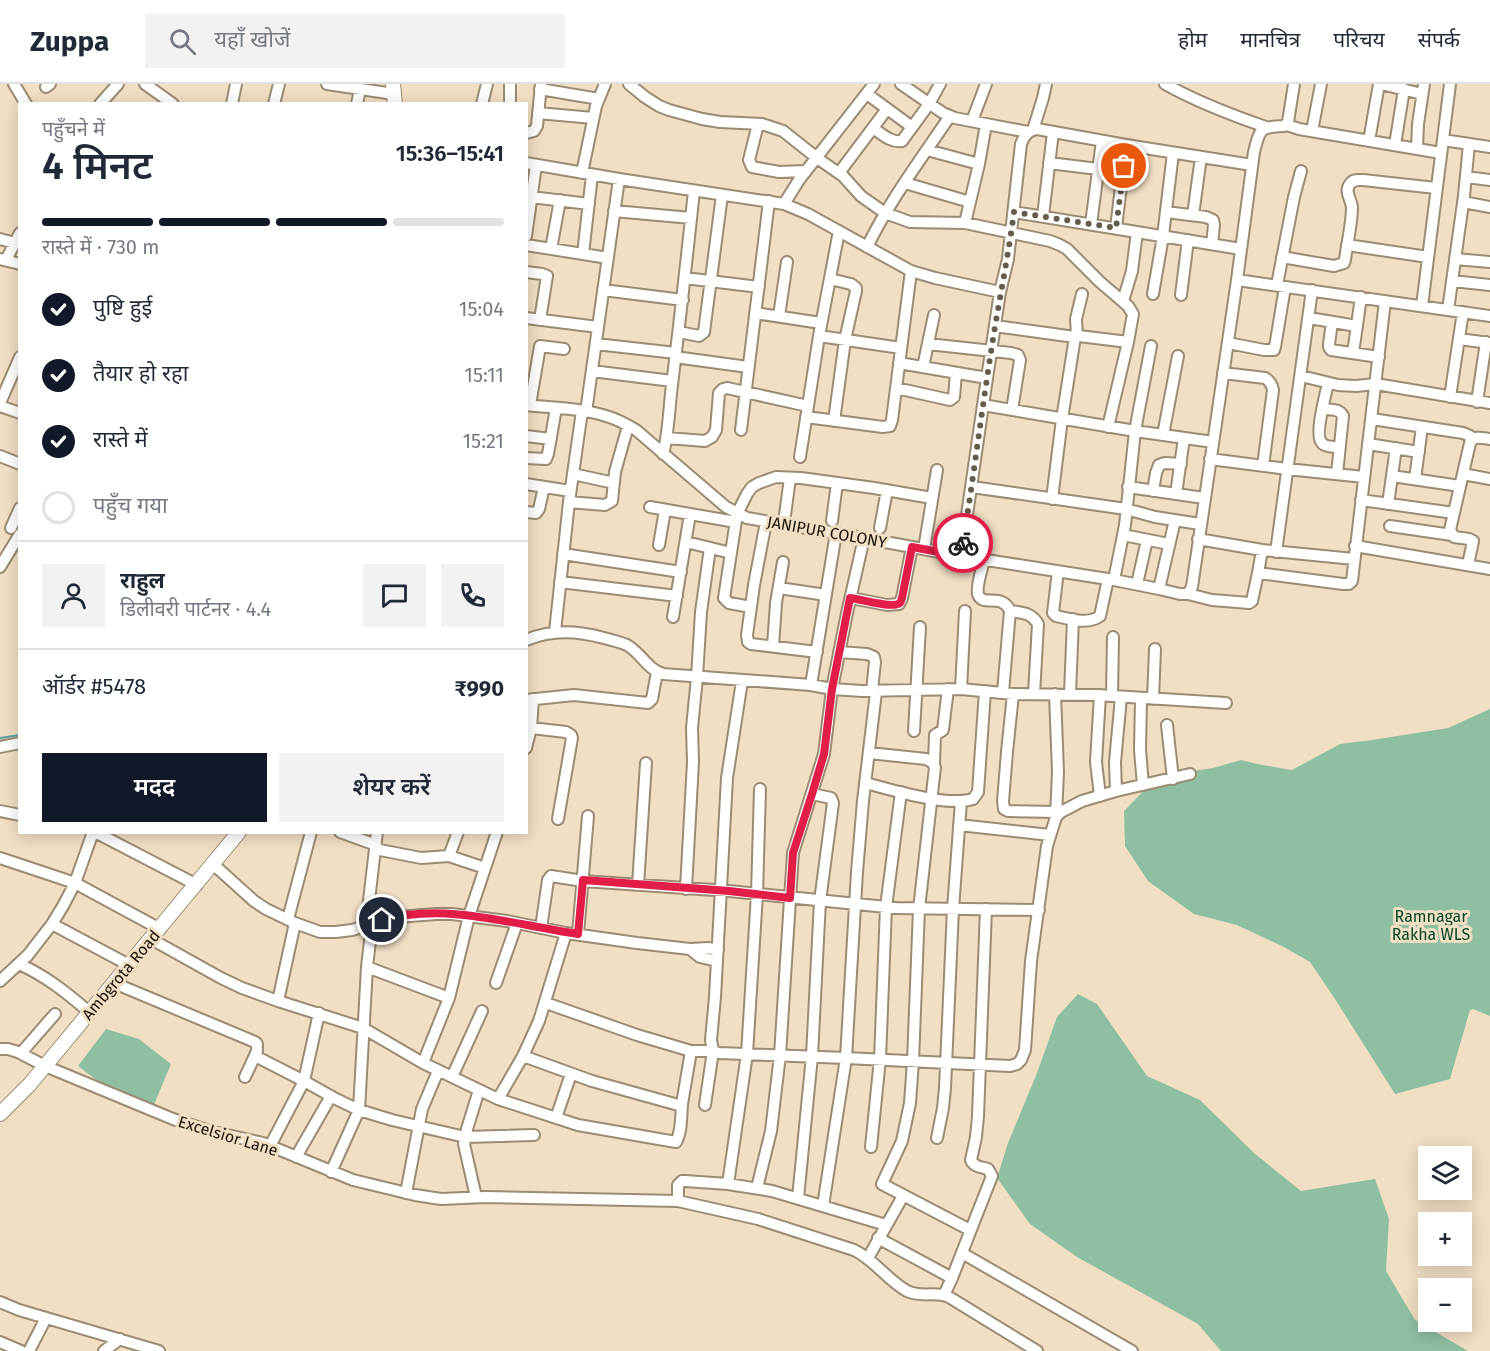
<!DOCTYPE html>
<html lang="hi">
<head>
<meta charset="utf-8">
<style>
  body { margin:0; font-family:"Fira Sans","Noto Sans Devanagari",sans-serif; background:#f2f2f3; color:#1f2937; height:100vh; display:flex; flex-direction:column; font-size:22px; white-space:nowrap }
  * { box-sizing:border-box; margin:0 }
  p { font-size:20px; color:#747a83 }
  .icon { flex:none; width:33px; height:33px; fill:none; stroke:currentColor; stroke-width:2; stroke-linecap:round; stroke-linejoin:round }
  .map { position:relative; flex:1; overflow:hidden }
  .details { position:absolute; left:18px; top:18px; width:510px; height:732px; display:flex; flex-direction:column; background:#fff; border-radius:0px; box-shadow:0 3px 15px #0003 }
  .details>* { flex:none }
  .buttons { position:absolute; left:1418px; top:1062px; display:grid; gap:12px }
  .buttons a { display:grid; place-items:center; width:54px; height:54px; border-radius:0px; background:#fff; box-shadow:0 3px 15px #0003; font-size:30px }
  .pin { position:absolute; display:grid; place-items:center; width:51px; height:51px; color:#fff; margin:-26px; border:3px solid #fff; border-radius:50%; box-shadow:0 2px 6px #0007 }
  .courier { position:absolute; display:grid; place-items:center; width:60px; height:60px; margin:-30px; border:4px solid #e11d48; border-radius:50%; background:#fff; color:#222; box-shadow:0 2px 8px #0007 }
  .headline em { font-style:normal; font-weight:600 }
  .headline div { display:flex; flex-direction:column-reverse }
  .headline { display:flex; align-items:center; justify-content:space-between; height:102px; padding:0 24px }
  h1 { font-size:39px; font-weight:600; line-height:45px }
  .bar { display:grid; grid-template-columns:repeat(4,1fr); gap:9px 6px; align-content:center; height:72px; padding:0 24px }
  .bar i { height:8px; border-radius:4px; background:#e0e1e3 }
  .bar .current { background:#111827 }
  .bar p { grid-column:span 4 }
  .line { display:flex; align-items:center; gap:15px; padding:0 24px; border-top:2px solid #e0e1e3 }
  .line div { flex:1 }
  .round { display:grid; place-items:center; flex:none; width:63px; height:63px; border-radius:0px; background:#f2f2f3 }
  ol { padding:0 24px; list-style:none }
  li { display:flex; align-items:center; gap:18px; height:66px }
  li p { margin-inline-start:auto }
  li .icon { padding:6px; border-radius:50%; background:#111827; color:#fff; stroke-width:4 }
  li:last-child { color:#747a83 }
  li i { width:33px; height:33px; border:3px solid #e0e1e3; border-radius:50% }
  .primary-button { display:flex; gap:12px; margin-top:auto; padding:12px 24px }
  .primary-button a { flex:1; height:69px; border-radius:0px; background:#111827; color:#fff; font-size:24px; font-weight:600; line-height:69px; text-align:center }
  .primary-button a+a { background:#f2f2f3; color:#1f2937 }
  header { display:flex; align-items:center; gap:36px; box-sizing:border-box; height:84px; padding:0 30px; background:#fff; border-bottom:2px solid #e0e1e3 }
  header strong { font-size:28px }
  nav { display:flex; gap:33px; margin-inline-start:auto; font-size:21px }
  .search { width:420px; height:54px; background:#f2f2f3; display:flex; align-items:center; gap:15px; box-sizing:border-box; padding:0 21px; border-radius:0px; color:#747a83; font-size:22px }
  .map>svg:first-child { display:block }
  .green { fill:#8ebfa2 }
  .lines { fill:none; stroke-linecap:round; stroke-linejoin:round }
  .stream { stroke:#569fa7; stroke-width:2 }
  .minor-casing { stroke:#9b8b72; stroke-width:14 }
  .major-casing { stroke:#9b8b72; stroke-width:16 }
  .minor { stroke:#fff; stroke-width:10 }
  .major { stroke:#fff; stroke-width:14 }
  .done { stroke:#655b4b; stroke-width:6; stroke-dasharray:0 10.8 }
  .route { stroke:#e11d48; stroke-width:8 }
  .labels { text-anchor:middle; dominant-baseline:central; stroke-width:6; stroke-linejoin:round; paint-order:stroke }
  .street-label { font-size:16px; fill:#1a140a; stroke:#f1dfc4 }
  .park-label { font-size:16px; fill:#00482b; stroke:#f1dfc4 }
</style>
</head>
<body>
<header>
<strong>Zuppa</strong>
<div class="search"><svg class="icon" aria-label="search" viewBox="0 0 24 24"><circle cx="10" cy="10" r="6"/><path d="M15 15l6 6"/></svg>यहाँ खोजें</div>
<nav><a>होम</a><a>मानचित्र</a><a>परिचय</a><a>संपर्क</a></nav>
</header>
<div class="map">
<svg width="1490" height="1267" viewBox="0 0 1490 1267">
  <rect width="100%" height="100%" fill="#f1dfc4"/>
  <path class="green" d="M1490,625V932L1473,925L1470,926L1450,995L1395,1010L1335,915L1310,878L1284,863L1237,841L1194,830L1148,797L1125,762L1124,727L1158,692L1213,684L1241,676L1257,680L1292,686L1340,660L1372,656L1448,644Z
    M1078,910L1097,920L1147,992L1200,1016L1254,1069L1301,1107L1375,1095L1389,1135L1386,1187L1415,1236L1468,1267H1221L1198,1240L1077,1173L1030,1140L997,1094L1008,1059L1037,989L1057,933Z
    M106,945L139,955L171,980L153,1023L111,1007L78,982Z"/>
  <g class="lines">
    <path class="stream" d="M0,654L20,651"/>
    <g class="minor-casing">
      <path id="minor" d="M14,0L26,20
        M145,0L173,20
        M327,0L394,10
        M510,0V20
        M629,0L645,13L659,22L669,26L702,35L720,38L762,40L783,47L817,74L843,92L861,112L885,129L910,138L965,139L1050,157L1060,161L1067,165L1100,198L1128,222L1133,230L1128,258L1108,343
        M901,0L943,29L955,34L1028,48
        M1165,0C1197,18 1231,31 1266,43
        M1381,0L1422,10
        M46,3L50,0
        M540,5L599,15
        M867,10L912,43
        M100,20L118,0
        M232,20L236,0
        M274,20L279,0
        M357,20L360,5
        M482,20L487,0
        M538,29L593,34
        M972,37L986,0
        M758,40L749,76L752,83L779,88L806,87
        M1287,41L1299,45L1441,69
        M873,44C882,50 891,59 902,57L929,20L940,0
        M1033,46L1043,14L1046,0
        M1312,47L1321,0
        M526,49L534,47L537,42L541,0
        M1443,56L1490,63
        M1369,57L1379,0
        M1395,61L1404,5
        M1417,64L1418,40L1424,0
        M927,66L979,80
        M526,79L619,95L784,120L808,130L911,187L935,194L1000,208
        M1049,79L1098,85
        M582,89L596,22L605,0
        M839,89L887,25
        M1466,93L1490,96
        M905,99L970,118
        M531,113L589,120
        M1463,118L1490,123
        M784,120L799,96L874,0
        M614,127L691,134
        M1014,128L1241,165
        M1166,128L1206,133L1213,136L1214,141L1212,160
        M1193,131L1201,73
        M1043,132L1053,48
        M965,139L979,80L986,40
        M1091,140L1102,57
        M1116,144L1126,61
        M526,152L536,81
        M0,155L15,159
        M526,161L608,174
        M1347,161L1428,173
        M867,163C890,116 921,75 950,32
        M551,165L560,116
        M583,170L592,91
        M1282,173L1334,182L1344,179L1345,176C1347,159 1352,140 1352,123C1351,115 1344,107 1350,100C1353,95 1358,96 1363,96L1436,104
        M0,175L20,180
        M1455,175L1490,178
        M6,176L20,149
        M526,188L542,190L547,192L540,236
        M685,194L759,203
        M830,195L851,200L856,204V207L845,256L834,337
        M1237,196L1490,232
        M1452,197L1490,201
        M1277,201L1294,113L1301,87
        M603,206L683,216
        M1153,210L1163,152L1173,69
        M1181,211L1188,156
        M1123,217L1132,187L1137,148
        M1422,222L1450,0
        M1448,226L1464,112L1469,60
        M755,229L821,239
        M779,232L787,178
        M526,234L598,243
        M1309,234L1357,242
        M1332,238L1329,260V263L1331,266L1379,273
        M995,242L1075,253
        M679,248L699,252L704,248L722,111
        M819,252L901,264
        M1077,252L1076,235L1082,210
        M1459,255L1490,259
        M1228,259L1264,266H1274L1275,263L1285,203
        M596,260L676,269
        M928,260L1011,269L1018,271L1020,276L1012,326
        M1353,269L1361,213
        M675,273L748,283
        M899,279L987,294
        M923,283L934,231
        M592,287L672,297
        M1223,289L1265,294C1270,297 1272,300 1273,306L1263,382
        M1301,292L1338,301L1356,302L1376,300L1490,319
        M1328,299C1326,309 1314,352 1322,359C1325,363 1335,363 1340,363
        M896,304L950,316L954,313L956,289
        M1450,313L1463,228
        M1477,318L1486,258
        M0,319L20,273
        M526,321C553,324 581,324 606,332C617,335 626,340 636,346L726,423L747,434L836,449L961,472L1114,496L1159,505L1180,510H1188L1192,503L1237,196L1254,68C1260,45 1259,43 1284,42L1288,38L1294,0
        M530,321L540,262L564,265
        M983,321L1135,347L1213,358
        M0,322L20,329
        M1323,325C1330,326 1339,324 1343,332L1337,390
        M586,328L619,95
        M806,333L883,343L890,342L892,336L911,187
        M1372,335L1463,349L1470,352L1473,355
        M741,346L769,117
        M1163,351L1178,272
        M526,352L551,355
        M667,354L705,357L712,353L716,346L719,309L723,305L727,304L808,322
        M1368,360L1419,368
        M663,370C669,347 669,324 672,301C680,236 687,172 694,107
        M0,372L20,380
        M800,373L819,252L839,147
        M526,374L546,375L548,370L556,324
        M1210,375L1287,385L1364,393
        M573,390L614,399
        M1463,390L1490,395
        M1392,392L1460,402
        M1415,395L1422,343
        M526,400L570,407
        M972,403L1126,425L1155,433L1200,440
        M1128,403L1204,414
        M1153,407L1156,389L1159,381L1165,379L1181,380
        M1176,410L1184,354
        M1052,415L1062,335L1075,253L1079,252L1128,258
        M1361,416L1454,429
        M569,418L605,421L612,417L615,388L628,342
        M1388,420L1396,364
        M650,423L736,438
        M526,428L536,429L539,425L544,403
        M785,431L790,394
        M832,437L837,399
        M766,438L754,501L747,551L748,558L751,560L817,568
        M1390,442L1452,451
        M11,444L20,424
        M880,444L887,406
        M1123,451L1169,460
        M1198,455L1262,466L1354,475
        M686,458L731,469
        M659,461L665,426
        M1355,462L1490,485
        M924,465L937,386
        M1276,468L1312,206
        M563,470L681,488
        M961,472L983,321L1000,208L1008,175L1021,60C1024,52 1028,46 1037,45L1126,61L1252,81
        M984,476C982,485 976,502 978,510C982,524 1002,508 1010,527L1003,608
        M1468,481L1473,457L1469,455L1454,453L1450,446L1470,359C1474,351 1482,354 1490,355
        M0,483L20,450
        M1058,487L1053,529L1056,532C1070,535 1088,541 1100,532L1108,495
        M1258,489L1343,500H1349L1352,497L1385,217
        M1114,496L1125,441L1135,347L1151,262
        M560,498L677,512
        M1137,500L1147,456
        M779,504L826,511
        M1159,505L1175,436
        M1188,510L1212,516L1249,519L1252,517L1258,489L1262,466
        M851,514L887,521L899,520L902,514L912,463
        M751,523L729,519L724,514L737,430L747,410L752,403L759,399L776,393L801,394L874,404L932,414
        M1010,527C1022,529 1031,528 1038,540L1034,610
        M673,533L690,430
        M555,548L569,418L582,327
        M526,556C553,545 578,547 604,554C612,556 620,558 627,561C641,569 647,585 663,590L811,601L832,605L862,607L961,605L1013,610L1097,611L1226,619
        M773,562L776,519L783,478
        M839,568L867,570L874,573L875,578L872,607
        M742,597L727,694L715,913L711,956L713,967L719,969L846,974L1010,982L1017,980L1021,976L1025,966L1031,877L1047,762L1056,733L1061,728L1082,717L1116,707L1190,690
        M811,601L836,449
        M961,605L965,527
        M1013,610L1007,668L1003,717L1004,725L1008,727L1057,728
        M1055,610L1058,688L1056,732
        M1070,610L1073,535
        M1100,611L1096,678L1100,712
        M1112,612L1113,553
        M1141,615L1140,666L1143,701
        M1153,615L1155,565
        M526,616L574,611L648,619L652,615L657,588
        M1167,641L1173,695
        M531,644L566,648L571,651L572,654L558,735
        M914,647L920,543
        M0,663L20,659
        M526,664L531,644L533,615
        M869,669L926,675L932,678L935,683L919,825L913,977L910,1019L902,1057L882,1100L970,1146
        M934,680L935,651L943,646L948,605
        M866,699C892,706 947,723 973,715L978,708L985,607
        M1116,707L1115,678L1121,613
        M0,727L20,731
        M959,741L1050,751
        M95,748L197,801
        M340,748L376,761
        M375,765L421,774L449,772L485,784
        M449,772L458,748
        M0,774L75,799L160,845
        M213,780L254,817L266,825L295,839L320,848H336L352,846L397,833L436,830H452L507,837L566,849L637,859L690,865L708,864L718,866
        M638,801L646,679
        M686,805L693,678L692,644L697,593L701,528L710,464
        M288,835L311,748
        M52,840L129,881
        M366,842L377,748
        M541,844L548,796L551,792L583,797L729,807L896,824L1039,826
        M578,850L588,732
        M151,855L221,894L242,904L278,917L363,944L423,979L498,1015L578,1041L676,1058C682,1047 681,1032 682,1020C685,1002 688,984 691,967
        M690,865L700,873L717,877
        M19,880C46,892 67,909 89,928
        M367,883L449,914
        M0,897L28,871L52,840L63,822L75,799L93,748
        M114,899L255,958L257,960V967L245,993
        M496,899L517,839
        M278,917L295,839
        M546,919L637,951L691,967H713L705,1021
        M0,965H8L18,968L45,982L173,1035L209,1047L263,1059L353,1096L415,1111L441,1115L485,1113L678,1117V1101L682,1097H685L728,1100L772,1107L886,1141
        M21,969L55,930
        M255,972L304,997L336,1015L359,1026L392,1036L465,1053L534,1051
        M523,972L592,997L682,1022
        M423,979L449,914L469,832L497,748
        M452,993L482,927
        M498,1015L523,972L539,937L566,849
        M556,1034L571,990
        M937,1054L943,1024L945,1004L953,825L961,717
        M270,1062L304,997L319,929
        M871,1063L880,975L886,823L901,708
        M296,1073L331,1012
        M331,1088L359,1026L367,883L372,840
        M728,1100L747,970L757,810L760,705
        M757,1104L771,1047L780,971L793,769L824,670L832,605L847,529L864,454
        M406,1109L422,1025L438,987
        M476,1113L464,1060L467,1045L479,1006
        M798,1114L812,972L820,817L833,719L831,714L812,710
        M678,1117L758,1135L854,1166C875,1176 887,1196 907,1207C921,1214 936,1207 949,1213L1037,1267
        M823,1122L846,974L857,788L863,717L876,608
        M878,1154L952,1194
        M962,1169L1132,1267
        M868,1174L903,1112
        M944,1211L952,1194L992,1092L988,1085C981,1083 974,1083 971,1076L976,1053L978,1032L986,825
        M0,1218L19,1226L159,1267
        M0,1258L21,1267
        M29,1267L46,1234
        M104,1267L120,1255"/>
    </g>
    <g class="major-casing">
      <path id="major" d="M393,0L395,20
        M0,1030L30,1000L239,748"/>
    </g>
    <use href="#minor" class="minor"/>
    <use href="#major" class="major"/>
  </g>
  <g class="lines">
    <path class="done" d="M963,459C973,396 981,332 991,268C998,221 1008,175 1014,128L1116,144L1124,82"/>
    <path class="route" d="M382,836C447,818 514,841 578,850L583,796L729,807L790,814L793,769L812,710L824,670L832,605L850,514C860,515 893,525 900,519C901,518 901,516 902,514L912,463L961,472L963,459"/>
  </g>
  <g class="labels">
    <g class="street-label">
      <text transform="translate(827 448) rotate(10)">JANIPUR COLONY</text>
      <text transform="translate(121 891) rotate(-50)">Ambgrota Road</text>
      <text transform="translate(228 1052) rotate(17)">Excelsior Lane</text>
    </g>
    <g class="park-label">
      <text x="1431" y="832">Ramnagar<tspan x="1431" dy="18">Rakha WLS</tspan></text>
    </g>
  </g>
</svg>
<div class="buttons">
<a><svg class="icon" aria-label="layers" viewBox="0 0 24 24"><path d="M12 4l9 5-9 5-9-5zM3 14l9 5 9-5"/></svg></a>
<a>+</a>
<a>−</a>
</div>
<div class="pin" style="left:1124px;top:82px;background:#ea580c"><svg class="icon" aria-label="bag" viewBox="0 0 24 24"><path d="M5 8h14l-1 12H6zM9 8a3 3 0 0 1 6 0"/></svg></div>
<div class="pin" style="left:382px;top:836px;background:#1f2937"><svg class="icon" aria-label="home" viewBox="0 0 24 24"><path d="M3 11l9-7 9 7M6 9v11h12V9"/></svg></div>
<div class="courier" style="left:963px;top:459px"><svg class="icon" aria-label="bike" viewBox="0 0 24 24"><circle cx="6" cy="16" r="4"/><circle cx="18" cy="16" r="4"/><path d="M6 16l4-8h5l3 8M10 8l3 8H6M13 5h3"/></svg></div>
<section class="details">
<div class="headline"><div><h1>4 मिनट</h1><p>पहुँचने में</p></div><em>15:36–15:41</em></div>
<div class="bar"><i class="current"></i><i class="current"></i><i class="current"></i><i></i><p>रास्ते में · 730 m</p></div>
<ol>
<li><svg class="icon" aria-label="check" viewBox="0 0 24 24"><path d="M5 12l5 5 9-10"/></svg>पुष्टि हुई<p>15:04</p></li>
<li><svg class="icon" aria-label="check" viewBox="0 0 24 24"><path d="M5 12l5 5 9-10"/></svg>तैयार हो रहा<p>15:11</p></li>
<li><svg class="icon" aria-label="check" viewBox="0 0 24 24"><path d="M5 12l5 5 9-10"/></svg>रास्ते में<p>15:21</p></li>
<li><i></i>पहुँच गया</li>
</ol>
<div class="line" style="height:108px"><a class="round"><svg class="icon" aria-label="person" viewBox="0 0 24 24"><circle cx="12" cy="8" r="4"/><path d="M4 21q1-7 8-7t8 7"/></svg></a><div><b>राहुल</b><p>डिलीवरी पार्टनर · 4.4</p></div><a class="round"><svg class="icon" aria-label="chat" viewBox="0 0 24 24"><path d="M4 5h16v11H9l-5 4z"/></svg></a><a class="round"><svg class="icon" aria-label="phone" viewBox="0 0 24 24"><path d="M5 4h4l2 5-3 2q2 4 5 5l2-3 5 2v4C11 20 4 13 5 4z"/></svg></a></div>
<div class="line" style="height:78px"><div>ऑर्डर #5478</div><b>₹990</b></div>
<div class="primary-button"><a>मदद</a><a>शेयर करें</a></div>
</section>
</div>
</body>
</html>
